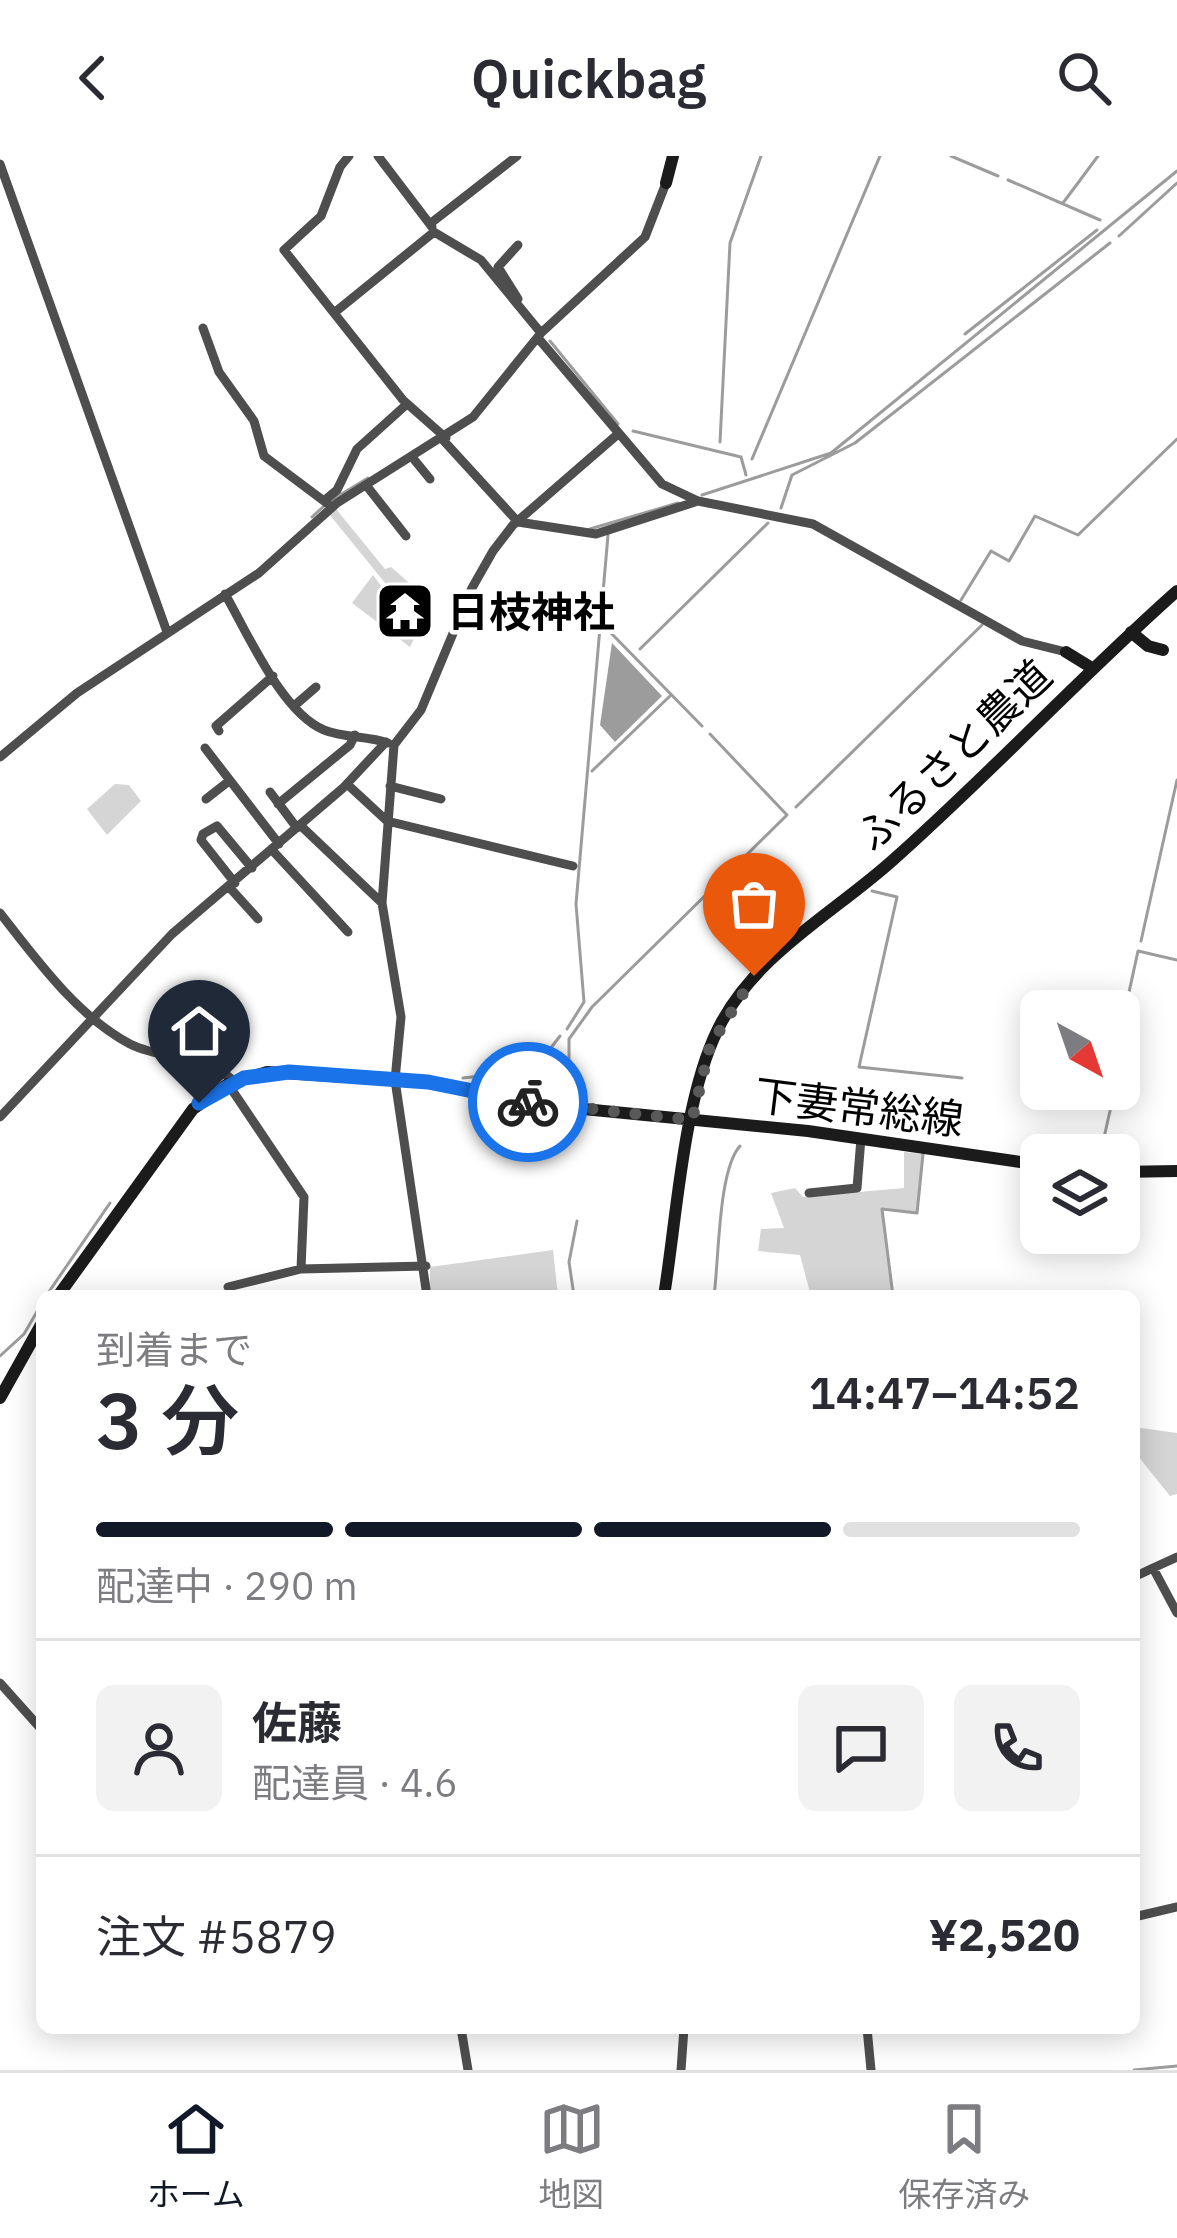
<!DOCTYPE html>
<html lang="ja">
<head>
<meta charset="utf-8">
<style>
  body { margin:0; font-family:"IBM Plex Sans","Noto Sans JP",sans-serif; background:#f2f2f3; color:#2b2b33; height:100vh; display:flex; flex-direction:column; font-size:45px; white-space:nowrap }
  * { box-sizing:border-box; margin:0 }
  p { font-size:39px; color:#7c7c81 }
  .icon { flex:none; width:66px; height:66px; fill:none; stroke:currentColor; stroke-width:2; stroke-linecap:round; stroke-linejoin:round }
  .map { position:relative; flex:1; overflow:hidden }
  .drawer { position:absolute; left:36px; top:1134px; width:1104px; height:744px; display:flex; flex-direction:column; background:#fff; border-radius:18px; box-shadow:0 6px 30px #0003 }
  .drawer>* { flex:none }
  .needle { width:78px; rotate:140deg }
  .fabs { position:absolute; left:1020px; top:834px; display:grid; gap:24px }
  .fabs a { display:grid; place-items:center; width:120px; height:120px; border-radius:18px; background:#fff; box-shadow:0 6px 30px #0003; font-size:60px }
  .pin { position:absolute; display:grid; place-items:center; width:102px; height:102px; color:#fff; margin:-123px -51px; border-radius:50% 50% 50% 0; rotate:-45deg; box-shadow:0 0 12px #0007 }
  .pin .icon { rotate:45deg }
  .courier { position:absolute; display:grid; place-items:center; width:120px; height:120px; margin:-60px; border:9px solid #1a73e8; border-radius:50%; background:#fff; color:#222; box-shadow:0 3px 15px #0007 }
  .overview em { font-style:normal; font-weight:600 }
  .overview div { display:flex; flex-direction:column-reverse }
  .overview { display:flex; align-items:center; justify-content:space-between; height:204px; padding:0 60px }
  h1 { font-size:78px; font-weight:600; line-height:90px }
  .bar { display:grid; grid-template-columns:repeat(4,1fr); gap:18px 12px; align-content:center; height:144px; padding:0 60px }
  .bar i { height:15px; border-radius:9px; background:#e1e1e2 }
  .bar .on { background:#111827 }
  .bar p { grid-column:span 4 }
  .line { display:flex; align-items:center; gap:30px; padding:0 60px; border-top:3px solid #e1e1e2 }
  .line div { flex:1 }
  .round { display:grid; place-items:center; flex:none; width:126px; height:126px; border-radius:18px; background:#f2f2f3 }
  header { display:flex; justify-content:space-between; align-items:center; height:156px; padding:0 60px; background:#fff; font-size:54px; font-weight:600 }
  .dock { display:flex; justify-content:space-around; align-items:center; height:168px; border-top:3px solid #e1e1e2; background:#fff; font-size:33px; color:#7c7c81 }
  .dock a { display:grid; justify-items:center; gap:6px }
  .dock .on { color:#111827 }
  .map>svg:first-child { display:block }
  .green { fill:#d5d5d5 }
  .water { fill:#9c9c9c }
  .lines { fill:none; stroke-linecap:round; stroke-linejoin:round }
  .stream { stroke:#9c9c9c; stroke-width:3 }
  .street { stroke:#4e4e4e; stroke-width:9 }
  .secondary { stroke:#1b1b1b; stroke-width:12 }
  .done { stroke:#595959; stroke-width:12; stroke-dasharray:0 21.6 }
  .route { stroke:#1a73e8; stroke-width:15 }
  .labels { text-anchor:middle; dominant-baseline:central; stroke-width:9; stroke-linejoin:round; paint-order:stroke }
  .poi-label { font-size:42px; font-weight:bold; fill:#000; stroke:#fff; text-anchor:start }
  .street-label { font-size:42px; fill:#000; stroke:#fff }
</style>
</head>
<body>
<header><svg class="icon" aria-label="back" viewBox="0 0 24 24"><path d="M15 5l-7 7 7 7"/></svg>Quickbag<svg class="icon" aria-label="search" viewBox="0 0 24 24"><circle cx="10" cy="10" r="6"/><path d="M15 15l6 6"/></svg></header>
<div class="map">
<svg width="1177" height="1914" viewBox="0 0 1177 1914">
  <rect width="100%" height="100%" fill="#fff"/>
  <path class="green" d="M336,353L385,413L391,411L432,447L410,491L352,447L373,419L397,451L407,454L329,358Z
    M115,628L129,629L141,645L107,679L87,653Z
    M904,996L922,998L916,1056L881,1052L892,1140H811L800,1099L758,1095L761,1073L784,1072L771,1037L795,1032L803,1041L904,1032Z
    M553,1094L558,1140H430V1111Z
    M1134,1271L1177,1277V1338L1170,1340L1134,1295Z"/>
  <path class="water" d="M612,487L662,540L615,586L600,569Z"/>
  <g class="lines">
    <path class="stream" d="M951,0L998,20
      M1008,24L1100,64
      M1063,47L1098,0
      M1119,80L1177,27
      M965,178L1097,74
      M550,185L618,268
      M633,275L741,301L746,319
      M720,286L730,87L761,0
      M752,303L880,0
      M702,339L831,297L1177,15
      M330,345L368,322
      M781,352L792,319L855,287L1110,87
      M312,361L323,351
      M590,373L678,347
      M961,444L991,395L1009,405L1035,360L1078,379L1177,283
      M609,475L702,570
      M640,493L768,367
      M592,615L670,540
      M796,651L982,469
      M872,735L897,741L859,911L962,922
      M1141,785L1177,624
      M567,873L584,846L576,748L608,379
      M1119,882L1138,795L1177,804
      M463,922L534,914L560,880
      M569,924V883L592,851L787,659L710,578
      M1100,999L1115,933
      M46,1140L110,1047
      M574,1140L569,1106L577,1065
      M714,1140C719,1104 718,1014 740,990
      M893,1140L882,1053L917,1057L923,998
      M0,1200L24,1178L42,1147
      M1134,1914L1177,1910"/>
    <path class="street" d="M349,0L340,11L321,60L284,94L403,244L446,282
      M378,0L432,71
      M0,8L167,476
      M431,67L517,0
      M518,143L498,111L518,89
      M334,157L434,76L481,104L541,177
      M203,172L219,216L254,265L264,300L332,351
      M538,182L662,328L698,345L813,368L1022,485L1066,496
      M443,284L518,366L596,378L695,346
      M412,301L430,323
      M366,329L406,380
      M325,344L337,334L357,293L407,248
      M225,438C247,476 282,557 324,574C344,582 368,580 388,587
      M294,550L316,531
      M219,575L216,570L273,520
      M205,592L279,688
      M0,601L77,537L259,417L337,347L473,261L541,177L645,81L666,27
      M347,628L387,665L573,710
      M390,630L441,643
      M270,636L297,672
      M206,643L229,625
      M278,648L350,589L355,579
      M300,669L382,747
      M272,694L348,776
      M235,727L201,684L203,678L217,670L252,712
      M230,732L258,763
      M0,757C36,803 77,860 130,888C162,904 208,901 234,925
      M228,928L304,1041L301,1113L426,1110
      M0,961L172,778L343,632L386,586
      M809,1037L857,1032L861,982
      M228,1131L301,1113
      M427,1140L395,924L401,861L382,747L394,589L421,554L472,432L493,395L513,369L618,278
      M1177,1401L1153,1412L1177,1457
      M1134,1421L1153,1412
      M0,1527L42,1574
      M1134,1761L1177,1751
      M461,1872L468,1914
      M867,1872L871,1914
      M684,1873L797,1872
      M681,1914L684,1872"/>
    <path class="secondary" d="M666,27L673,0
      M1131,476L1148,490L1163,494
      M1066,496L1092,512
      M1119,1016L1177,1015
      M58,1140L193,953L228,928L267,916L428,926L543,949L808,975L1041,1009
      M664,1140C677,1060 683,944 718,873C754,799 833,758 893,704C990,618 1079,522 1177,435
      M0,1242L42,1167"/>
  </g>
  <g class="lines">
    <path class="done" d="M528,946L692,964L710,890L754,820"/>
    <path class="route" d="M199,947L244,922L289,916L428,926L528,946"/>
  </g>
  <defs>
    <g id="temple-square" transform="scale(3)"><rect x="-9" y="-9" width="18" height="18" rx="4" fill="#000" stroke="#fff"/><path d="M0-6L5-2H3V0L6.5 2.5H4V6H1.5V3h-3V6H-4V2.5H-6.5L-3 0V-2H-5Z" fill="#fff"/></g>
  </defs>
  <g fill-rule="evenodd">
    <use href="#temple-square" x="405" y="455"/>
  </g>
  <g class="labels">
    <g class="poi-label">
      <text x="447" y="455">日枝神社</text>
    </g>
    <g class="street-label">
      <text transform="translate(953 599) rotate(-44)">ふるさと農道</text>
      <text transform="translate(859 951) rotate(7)">下妻常総線</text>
    </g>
  </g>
</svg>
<div class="fabs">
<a><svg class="needle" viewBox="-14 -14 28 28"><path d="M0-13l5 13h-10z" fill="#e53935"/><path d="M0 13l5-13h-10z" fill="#7c7c81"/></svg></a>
<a><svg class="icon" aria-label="layers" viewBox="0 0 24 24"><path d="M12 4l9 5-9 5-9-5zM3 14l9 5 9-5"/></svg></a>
</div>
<div class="pin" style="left:754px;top:820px;background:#ea580c"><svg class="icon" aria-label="bag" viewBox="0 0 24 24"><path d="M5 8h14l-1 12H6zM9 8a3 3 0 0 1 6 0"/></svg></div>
<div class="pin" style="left:199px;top:947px;background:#1f2937"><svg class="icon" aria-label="home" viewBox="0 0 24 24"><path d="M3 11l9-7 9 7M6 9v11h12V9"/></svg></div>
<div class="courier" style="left:528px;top:946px"><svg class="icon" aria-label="bike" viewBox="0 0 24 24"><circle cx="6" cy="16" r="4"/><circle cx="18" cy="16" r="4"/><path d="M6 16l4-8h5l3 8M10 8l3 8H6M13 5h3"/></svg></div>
<section class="drawer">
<div class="overview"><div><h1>3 分</h1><p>到着まで</p></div><em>14:47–14:52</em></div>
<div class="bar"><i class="on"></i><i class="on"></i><i class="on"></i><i></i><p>配達中 · 290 m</p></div>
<div class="line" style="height:216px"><a class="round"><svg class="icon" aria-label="person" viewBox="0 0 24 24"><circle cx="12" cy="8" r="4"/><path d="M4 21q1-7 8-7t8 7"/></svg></a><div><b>佐藤</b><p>配達員 · 4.6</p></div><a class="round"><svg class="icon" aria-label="chat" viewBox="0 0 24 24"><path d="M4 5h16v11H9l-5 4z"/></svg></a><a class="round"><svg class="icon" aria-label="phone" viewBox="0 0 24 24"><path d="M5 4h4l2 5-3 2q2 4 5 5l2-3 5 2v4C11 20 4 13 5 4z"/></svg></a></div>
<div class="line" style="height:156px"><div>注文 #5879</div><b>¥2,520</b></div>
</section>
</div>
<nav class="dock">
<a class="on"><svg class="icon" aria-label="home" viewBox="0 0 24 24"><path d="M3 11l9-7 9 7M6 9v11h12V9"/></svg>ホーム</a>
<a><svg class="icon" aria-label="map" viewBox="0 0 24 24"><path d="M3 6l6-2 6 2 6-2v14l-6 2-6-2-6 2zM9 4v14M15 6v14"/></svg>地図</a>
<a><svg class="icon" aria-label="saved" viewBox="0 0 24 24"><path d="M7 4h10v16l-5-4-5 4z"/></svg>保存済み</a>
</nav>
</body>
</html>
